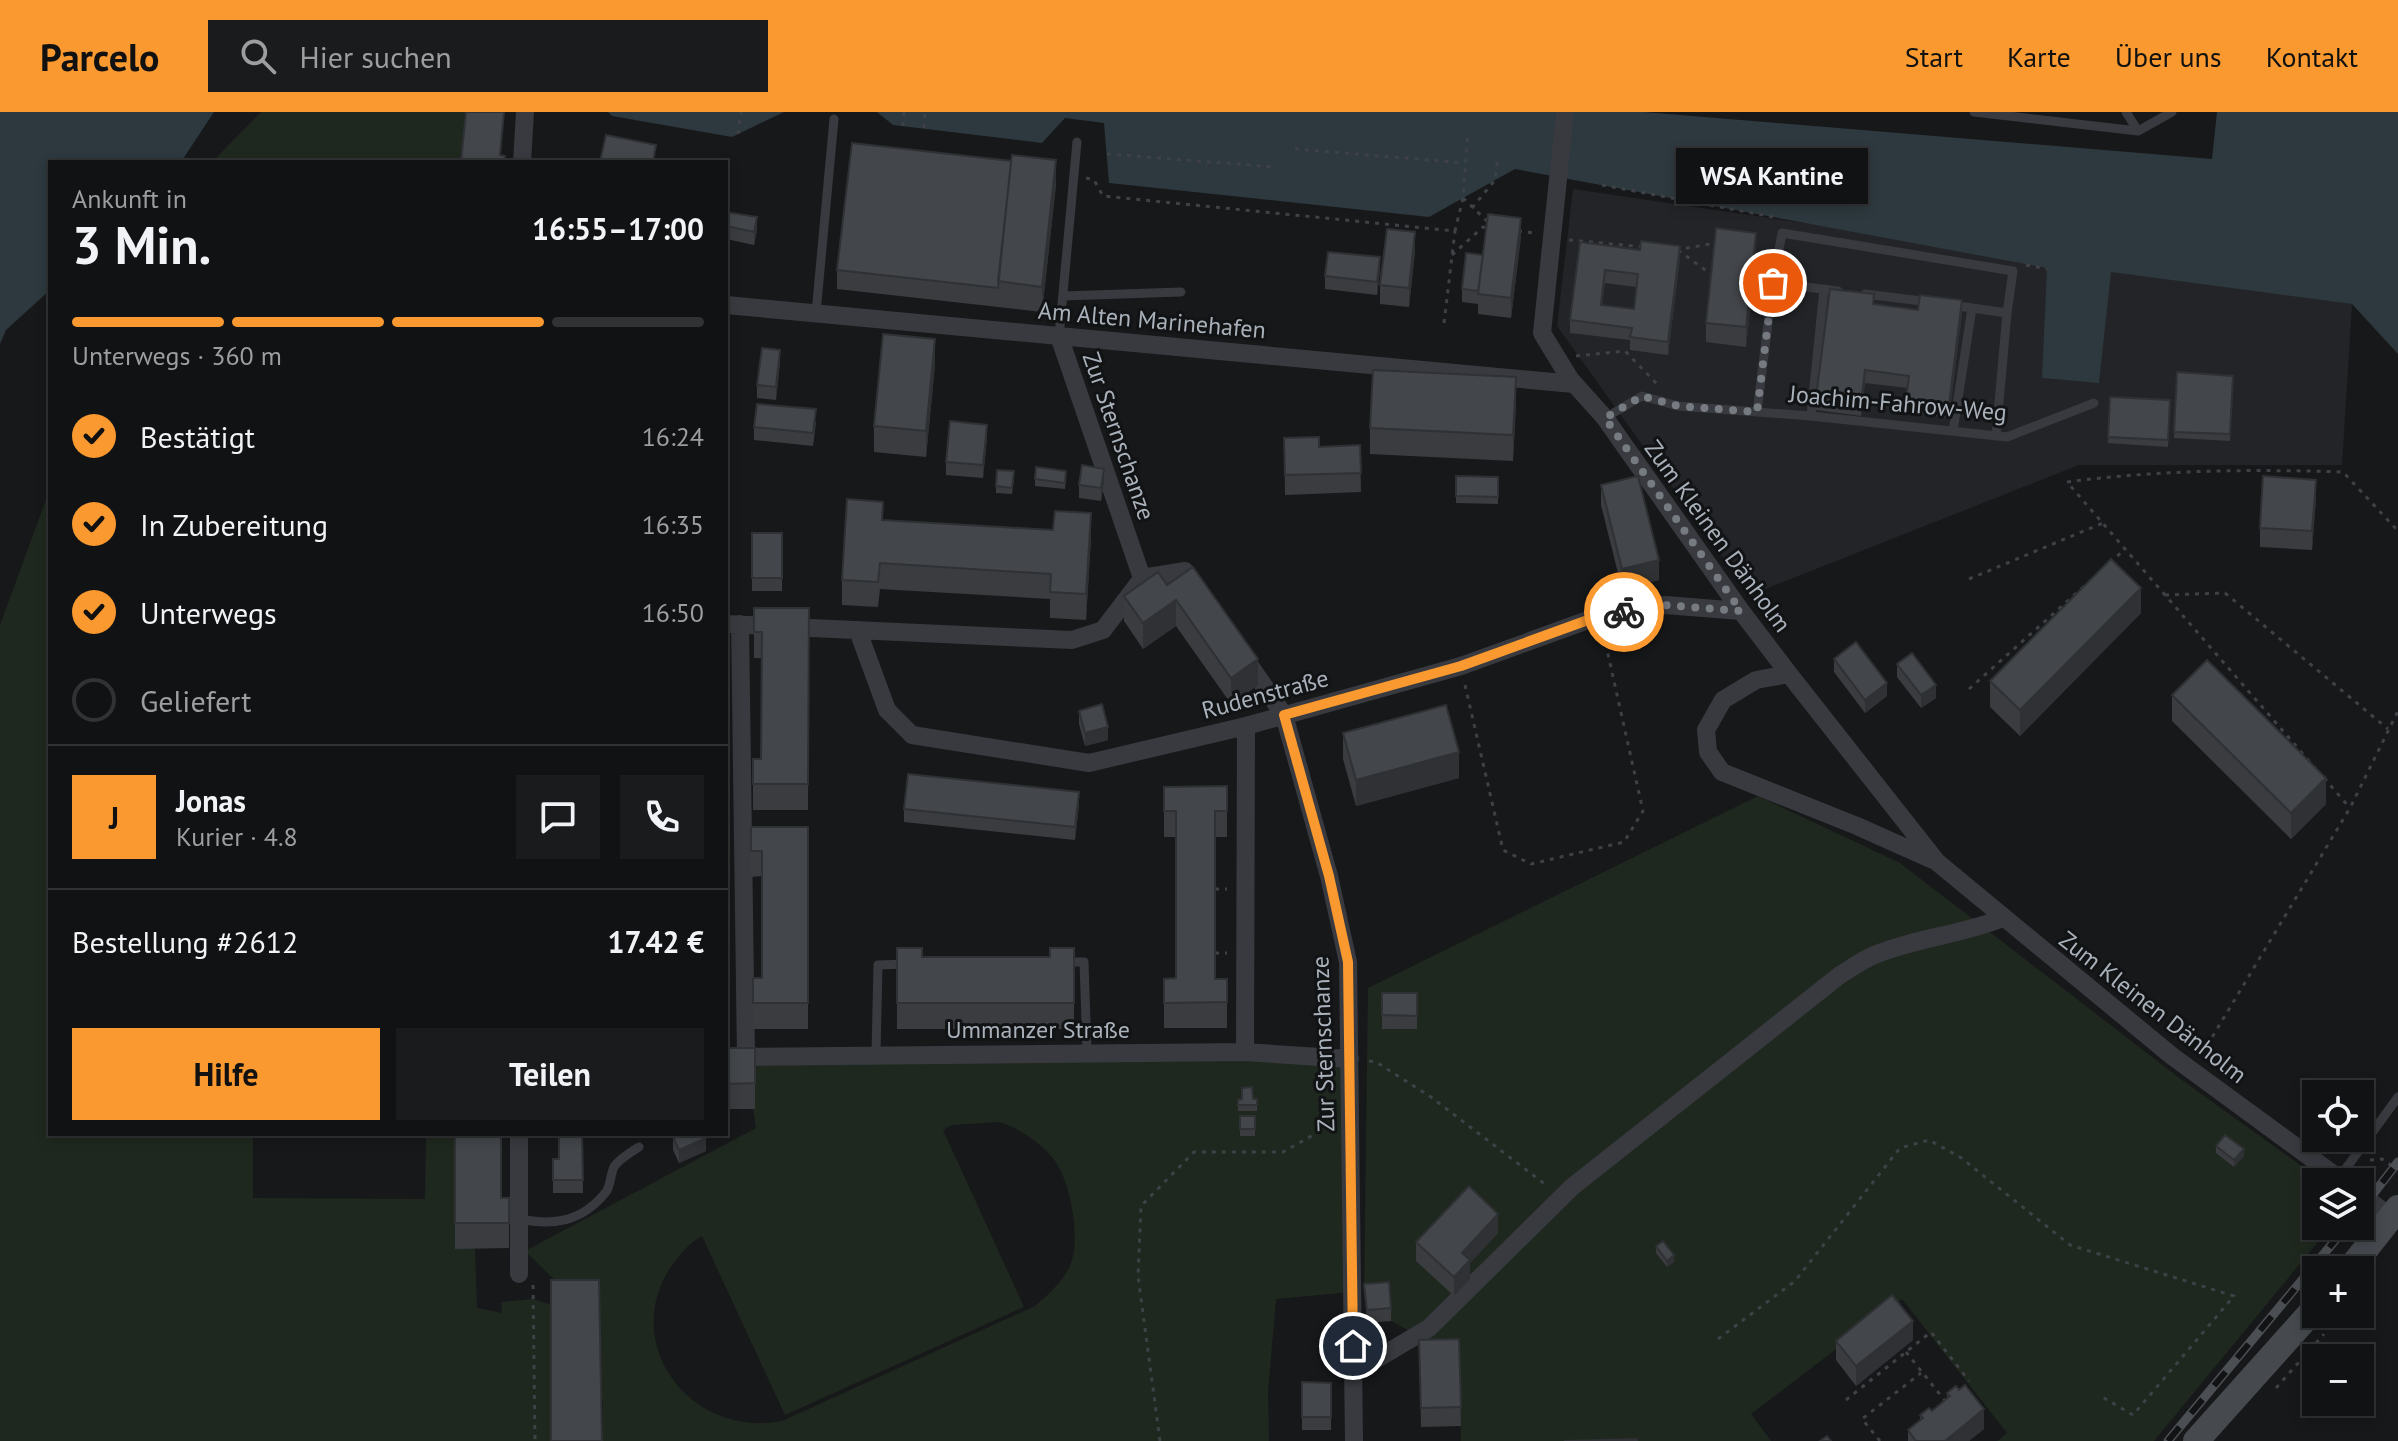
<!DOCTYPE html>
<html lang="de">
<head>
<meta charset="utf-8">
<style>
  body { margin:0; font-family:"PT Sans",sans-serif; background:#1a1b1d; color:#f1f3f6; height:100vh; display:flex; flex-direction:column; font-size:30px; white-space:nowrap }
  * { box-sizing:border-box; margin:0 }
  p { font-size:26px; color:#9c9ea0 }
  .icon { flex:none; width:44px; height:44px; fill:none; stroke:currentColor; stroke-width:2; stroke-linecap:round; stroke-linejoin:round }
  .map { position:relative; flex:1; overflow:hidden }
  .side { position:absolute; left:48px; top:48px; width:680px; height:976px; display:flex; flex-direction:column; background:#111214; border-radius:0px; box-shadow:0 4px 12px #0003,0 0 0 2px #303234 }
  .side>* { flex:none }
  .controls { position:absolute; left:2302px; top:968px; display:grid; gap:16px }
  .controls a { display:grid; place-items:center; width:72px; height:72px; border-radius:0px; background:#111214; box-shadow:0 4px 12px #0003,0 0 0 2px #303234; font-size:40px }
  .pin { position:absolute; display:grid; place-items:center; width:68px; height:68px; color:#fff; margin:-34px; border:4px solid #fff; border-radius:50%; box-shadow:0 2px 8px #0007 }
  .courier { position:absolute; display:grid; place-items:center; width:80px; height:80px; margin:-40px; border:6px solid #fa992f; border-radius:50%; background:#fff; color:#222; box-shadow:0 2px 10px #0007 }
  .bubble { position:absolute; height:56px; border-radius:0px; background:#111214; box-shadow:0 4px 12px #0003,0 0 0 2px #303234; font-size:26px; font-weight:700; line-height:56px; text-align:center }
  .headline em { font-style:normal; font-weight:700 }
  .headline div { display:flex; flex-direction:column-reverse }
  .headline { display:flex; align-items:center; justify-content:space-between; height:136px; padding:0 24px }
  h1 { font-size:52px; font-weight:700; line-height:60px }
  .bar { display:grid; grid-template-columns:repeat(4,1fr); gap:12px 8px; align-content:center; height:96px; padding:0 24px }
  .bar i { height:10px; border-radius:6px; background:#303234 }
  .bar .current { background:#fa992f }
  .bar p { grid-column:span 4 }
  .line { display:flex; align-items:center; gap:20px; padding:0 24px; border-top:2px solid #303234 }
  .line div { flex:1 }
  .round { display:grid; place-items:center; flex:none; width:84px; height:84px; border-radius:0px; background:#1a1b1d }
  ol { padding:0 24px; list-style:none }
  li { display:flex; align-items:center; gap:24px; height:88px }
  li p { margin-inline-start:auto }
  li .icon { padding:8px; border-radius:50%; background:#fa992f; color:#111; stroke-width:4 }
  li:last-child { color:#9c9ea0 }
  li i { width:44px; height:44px; border:4px solid #303234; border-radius:50% }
  .button { display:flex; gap:16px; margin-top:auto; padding:16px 24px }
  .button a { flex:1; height:92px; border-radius:0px; background:#fa992f; color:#111; font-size:32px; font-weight:700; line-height:92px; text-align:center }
  .button a+a { background:#1a1b1d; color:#f1f3f6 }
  header { display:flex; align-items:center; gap:48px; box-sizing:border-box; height:112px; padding:0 40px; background:#fa992f; color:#111 }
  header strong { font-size:38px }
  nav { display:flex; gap:44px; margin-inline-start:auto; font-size:28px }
  .search { width:560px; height:72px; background:#1a1b1d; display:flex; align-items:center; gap:20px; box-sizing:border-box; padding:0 28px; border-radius:0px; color:#9c9ea0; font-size:30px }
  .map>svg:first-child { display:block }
  .built { fill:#232427 }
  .green { fill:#1f281f; fill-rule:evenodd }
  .water { fill:#2d393e }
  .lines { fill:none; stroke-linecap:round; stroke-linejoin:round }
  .path { stroke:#3e4146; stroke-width:3; stroke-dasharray:4 6; stroke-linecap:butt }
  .service { stroke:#383a3f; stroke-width:9 }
  .minor { stroke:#383a3f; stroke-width:18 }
  .secondary { stroke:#464a4f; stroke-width:26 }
  .rail-casing { stroke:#4b4f54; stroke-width:9 }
  .rail { stroke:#121315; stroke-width:6; stroke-dasharray:18; stroke-linecap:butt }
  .wall { fill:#3a3c40; fill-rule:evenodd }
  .shaded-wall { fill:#2f3134 }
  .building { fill:#43464a; stroke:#2f3134; stroke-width:2; fill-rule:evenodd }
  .done { stroke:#767b82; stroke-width:8; stroke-dasharray:0 14.4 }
  .route { stroke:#fa992f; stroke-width:10 }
  .labels { text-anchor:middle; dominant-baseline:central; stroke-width:6; stroke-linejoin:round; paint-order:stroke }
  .street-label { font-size:24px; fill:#a9b1ba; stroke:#121315 }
</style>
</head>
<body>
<header>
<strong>Parcelo</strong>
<div class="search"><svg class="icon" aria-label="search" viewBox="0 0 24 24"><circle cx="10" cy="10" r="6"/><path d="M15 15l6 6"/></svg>Hier suchen</div>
<nav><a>Start</a><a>Karte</a><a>Über uns</a><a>Kontakt</a></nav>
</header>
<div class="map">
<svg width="2398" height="1329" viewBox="0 0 2398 1329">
  <rect width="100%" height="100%" fill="#17181a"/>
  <path class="built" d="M1573,77L2352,192L2342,353H2079L1750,483L1557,214Z"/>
  <path class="green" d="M261,0H466L461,50H212Z
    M50,377V1022H253V1086L425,1087L426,1022H455V1136L475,1137L477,1196L502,1201L501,1190L533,1187L551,1193V1329H0V513Z
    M1758,684L1900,751L2182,968L2324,1070H2316V1114H2331L2154,1329H1997L2007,1321L1902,1187L1751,1302L1771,1329H1461L1459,1246L1391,1209L1364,1185L1368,876Z
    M746,945L1350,947L1352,1180L1276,1187L1268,1280L1269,1329H603V1289H599L562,1175L525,1139L756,1016ZM1000,1010C1019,1017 1037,1028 1051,1044C1070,1064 1081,1125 1071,1151C1065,1168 1048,1183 1035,1194L782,1309C688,1327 616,1227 675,1149C683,1139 691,1130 702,1124L785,1303L1024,1195L943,1018L952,1013Z"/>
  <path class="water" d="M0,0H214L181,50H50V178L6,218L0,232Z
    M608,0H784L732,25L612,4Z
    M877,0H1644L2212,47L2217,0H2398V242L2352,192L2111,160L2099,271L2042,266L2047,156L1515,57L1429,105L1109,71L1104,11L1065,6L1042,31L893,13Z"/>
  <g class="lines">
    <path class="path" d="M903,14L904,0
      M924,16L925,0
      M738,22L741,0
      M1295,37L1465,51
      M1107,42L1275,55
      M1086,66L1094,68L1103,84L1455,119L1463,86L1468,20
      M1602,73L1779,106
      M1463,86L1489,111
      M1472,96L1495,68L1498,45
      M1518,119L1534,121
      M1569,128L1645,135
      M1676,138L1716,131
      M1678,138L1712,163
      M1452,143L1483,115L1490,116
      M2026,153L2047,157
      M1444,211L1455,119
      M1576,244L1625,239L1658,273
      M2110,451L2125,437
      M1969,467L2103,411
      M2165,483L2225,481L2388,617
      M1465,573L1503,738L1531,752L1624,730L1643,699L1603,520
      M1969,577L2090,469
      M2316,657L2067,370C2158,358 2251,357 2343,360L2398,419
      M2324,666L2350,696
      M1215,777H1227
      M1215,841H1227
      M2202,942L2350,696L2398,599
      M1369,949L1376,950L1431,985L1546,1073
      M2370,1048L2382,1047L2398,1058
      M533,1173L535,1329
      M2334,1210L2341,1202
      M1718,1227L1795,1169L1900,1036L1929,1028L1960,1045L2070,1133L2234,1184L2133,1303L2099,1283
      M1906,1240L1946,1290
      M2276,1276L2324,1222
      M1846,1288L1931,1220L1969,1269
      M1160,1329L1138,1164L1141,1094L1194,1040H1283L1315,1022L1332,1003
      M1880,1329L1862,1307L1921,1261"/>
    <path class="service" d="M1974,0L2138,19L2172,0
      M2126,0L2138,19
      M1773,171L1782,121L2013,159L2007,201L1972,196
      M1865,182L1930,190
      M1063,184L1181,180
      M1952,193L1972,196L1953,319
      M816,201L834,7
      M1059,224L1077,30
      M1757,300L1773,171L1838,179
      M1811,304L1824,177
      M1605,306L1642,284L1678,294L1811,304L2007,325L2094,291
      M1996,324L2007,201
      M1062,850H1084L1087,940
      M876,942L878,853L908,852
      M2339,1066L2398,985
      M519,1107C554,1114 582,1110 606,1080C611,1073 610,1063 614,1055C618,1048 631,1040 639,1035"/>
    <path class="minor" d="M1565,0L1542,221L1570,267L1605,306L1741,499L1789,562L1937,750L2172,944L2344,1070
      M522,50L525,0
      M726,193L1574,272
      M1059,224L1142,466L1185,459L1200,480
      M726,512L1072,528L1103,518L1138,472
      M740,512L746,945
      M858,519L887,598L912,623L1089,651L1246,614L1461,554L1599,504L1665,493L1741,499
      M1246,548L1284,603L1329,764L1348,850L1354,1329
      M1789,562L1756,568L1723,588L1706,618L1708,640L1722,660L1857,714L1933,748
      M1245,940L1246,614
      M726,945L1245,940L1350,947
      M519,1022V1162
      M2360,1082L2391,1105
      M1353,1261L1429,1216L1572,1075L1840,863C1850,857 1861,849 1872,844C1914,826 1961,823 2003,806"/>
    <path class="secondary" d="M2349,1158L2398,1096
      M2196,1329L2316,1195"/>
    <g class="rail-casing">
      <path id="rail" d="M2360,1099L2398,1050
        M2168,1329L2347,1114"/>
    </g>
    <use href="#rail" class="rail"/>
  </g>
  <path class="wall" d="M1056,73L1042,200L837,177V158Z
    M726,99L757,118L754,133L726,127Z
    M1521,125L1511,206L1478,202V192L1462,190V177L1483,143Z
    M1580,130L1680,147L1668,243L1630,238V228L1570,221V208ZM1605,171L1636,175L1634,197L1602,193Z
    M1415,140L1409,195L1380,192V173Z
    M1756,140L1746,235L1706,230V211Z
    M1380,158L1377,183L1325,177V164Z
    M1874,192L1918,198L1962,201L1949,306L1906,300L1907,276L1865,271L1861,304L1816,298V285Z
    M780,251L776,288L757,286V273Z
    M935,253L926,345L874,340V314Z
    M2177,260L2233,264L2230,329L2174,326Z
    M2110,285L2170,288L2168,335L2108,331Z
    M1516,291L1513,349L1370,342V316Z
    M816,310L813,334L754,328V315Z
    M987,326L983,366L946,363V350Z
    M1284,326L1319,335L1360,333L1361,380L1285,383Z
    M1456,364L1498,365V392L1456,391Z
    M1014,366L1012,382L996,381V374Z
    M1066,366L1065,377L1035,374V367Z
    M1104,370L1101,389L1079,386V373Z
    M1601,373L1659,468L1622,477L1601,393Z
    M2316,387L2312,438L2260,435V416Z
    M883,408L1091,427L1086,508L1050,506V487L880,477L878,495L842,493V468Z
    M752,421H782V479H752Z
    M1167,473L1258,573L1231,592L1176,514L1143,537L1124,509V484Z
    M754,496H809L808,698H753V647H761L762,546H754Z
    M2141,501L2020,624L1990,595V569Z
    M1834,547L1887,584L1865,601L1834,560Z
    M1897,552L1936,586L1921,596L1897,565Z
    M2172,583L2326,692L2291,727L2172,609Z
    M1079,599L1108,628L1085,634L1079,612Z
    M1343,621L1459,666L1356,694L1343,647Z
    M1227,674V725H1215V867H1227V916H1164V867L1176,866V725H1164V675Z
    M1079,693L1075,728L904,710V697Z
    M751,715H808V917H753V866H762V764L751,765Z
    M897,836L922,845H1050L1074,836V917H897Z
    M1382,881H1417V917H1382Z
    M726,936H755V997H726Z
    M1257,987V999H1238V988Z
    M1240,1004H1255V1024H1240Z
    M455,1022L501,1086H509V1136L455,1137Z
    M582,1022L583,1081H553V1047H559Z
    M673,1025L706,1039L679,1051L673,1038Z
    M2216,1034L2244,1044L2234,1055L2216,1041Z
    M1498,1121L1470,1151V1167L1454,1184L1416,1149V1130Z
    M1656,1134L1674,1150L1667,1155L1656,1141Z
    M1364,1172L1391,1196V1209L1367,1211Z
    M1459,1227L1461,1314L1421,1315L1419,1228Z
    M1913,1228L1856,1274L1836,1248V1229Z
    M1302,1270L1331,1271V1318H1302Z
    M1947,1281L1984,1317L1969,1329H1908V1318L1920,1308V1303L1932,1299L1947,1287Z"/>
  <path class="shaded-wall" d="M1056,48V73L1042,200V175Z
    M757,105V118L754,133V120Z
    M1521,106V125L1511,206V186Z
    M1415,120V140L1409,195V176Z
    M1756,121V140L1746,235V215Z
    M1680,134V147L1668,243V230Z
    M1380,145V158L1377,183V170Z
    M1605,158V171L1601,206V193Z
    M1962,188V201L1949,306V293Z
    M935,227V253L926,345V319Z
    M780,238V251L776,288V275Z
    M1865,258V271L1861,304V291Z
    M1516,265V291L1513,349V323Z
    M987,313V326L983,366V353Z
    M1104,357V370L1101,389V376Z
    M2316,368V387L2312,438V419Z
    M1091,401V427L1086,508V482Z
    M1659,448V468L1622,477V457Z
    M2141,476V501L2020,624V598Z
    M1176,488V514L1143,537V511Z
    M1258,547V573L1231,592V566Z
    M1887,571V584L1865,601V588Z
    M1936,573V586L1921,596V583Z
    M1108,615V628L1085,634V621Z
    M1459,640V666L1356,694V668Z
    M2326,666V692L2291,727V701Z
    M1079,680V693L1075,728V715Z
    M706,1026V1039L679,1051V1038Z
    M2244,1037V1044L2234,1055V1048Z
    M1498,1102V1121L1470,1151V1167L1454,1184V1165L1462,1141Z
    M1674,1143V1150L1667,1155V1149Z
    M1913,1209V1228L1856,1274V1254Z
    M1984,1297V1317L1969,1329H1945Z"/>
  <path class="building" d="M466,0H504L500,43L505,44V50H461Z
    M606,23L656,33L653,50H600Z
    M852,31L1011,49L998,176L837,158Z
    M1012,43L1056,48L1042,175L998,169Z
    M726,100L757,105L754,120L726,114Z
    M1488,102L1521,106L1511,186L1478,182Z
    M1716,116L1756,121L1746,215L1706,211Z
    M1387,117L1415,120L1409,176L1380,173Z
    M1641,129L1680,134L1668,230L1630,225L1632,216L1570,208L1580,130L1640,138ZM1605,158L1638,162L1634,197L1601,193Z
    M1328,140L1380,145L1377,170L1325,164Z
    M1466,141L1483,143L1478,179L1462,177Z
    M1830,177L1874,182L1873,192L1918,198L1920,183L1962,188L1949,293L1906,287L1909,264L1865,258L1861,291L1816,285Z
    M883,222L935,227L926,319L874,314Z
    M762,236L780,238L776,275L757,273Z
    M1373,258L1516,265L1513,323L1370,316Z
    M2177,260L2233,264L2230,322L2174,320Z
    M2110,285L2170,288L2168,328L2108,325Z
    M757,292L816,297L813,321L754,315Z
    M950,309L987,313L983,353L946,350Z
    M1319,325V335L1360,333L1361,361L1285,363L1284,326Z
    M1082,353L1104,357L1101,376L1079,373Z
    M1036,355L1066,359L1065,371L1035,367Z
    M997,358L1014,359L1012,376L996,374Z
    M1456,364L1498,365V385L1456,384Z
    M1638,364L1659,448L1622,457L1601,373Z
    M2263,364L2316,368L2312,419L2260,416Z
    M847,387L883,390L882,408L1053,418L1055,399L1091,401L1086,482L1050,480L1051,462L880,451L878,470L842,468Z
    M752,421H782V466H752Z
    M2111,447L2141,476L2020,598L1990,569Z
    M1193,455L1258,547L1231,566L1176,488L1143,511L1124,484L1158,460L1167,473Z
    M754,496H809L808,672H753V647H761L762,520H754Z
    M1856,530L1887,571L1865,588L1834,547Z
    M1912,541L1936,573L1921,583L1897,552Z
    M2207,548L2326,666L2291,701L2172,583Z
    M1102,592L1108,615L1085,621L1079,599Z
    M1446,593L1459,640L1356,668L1343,621Z
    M908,662L1079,680L1075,715L904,697Z
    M1227,674V699H1215V867H1227V890L1164,891V867L1176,866V699H1164V675Z
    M751,715H808V891H753V866H762V739H751Z
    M897,836H922V845H1050V836H1074V891H897Z
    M1382,881H1417V904L1382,903Z
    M726,936H755V971L726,972Z
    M1252,975L1253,987H1257V993H1238V988L1242,987V976Z
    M1240,1004H1255V1017H1240Z
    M455,1022H501V1086H509V1111H455Z
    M559,1022H582L583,1068H553V1047H559Z
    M680,1022H704L706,1026L679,1038L673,1025Z
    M2225,1023L2244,1037L2234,1048L2216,1034Z
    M1469,1074L1498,1102L1462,1141L1470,1148L1454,1165L1416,1130Z
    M1663,1129L1674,1143L1667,1149L1656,1134Z
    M551,1168H599L602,1329H551Z
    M1389,1170L1391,1196L1367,1198L1364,1172Z
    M1892,1183L1913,1209L1856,1254L1836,1229Z
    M1459,1227L1461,1295L1421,1296L1419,1228Z
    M1302,1270L1331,1271V1305H1302Z
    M1965,1273L1984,1297L1945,1329H1916L1908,1318L1923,1306L1920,1303L1929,1296L1932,1299L1950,1284L1947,1281L1956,1274L1959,1278Z
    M1827,1324L1831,1329H1820Z
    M1637,1327V1329H1564Z"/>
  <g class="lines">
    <path class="done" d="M1624,500L1665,493L1741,499L1605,306L1642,284L1678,294L1757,300L1773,171"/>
    <path class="route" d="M1353,1234L1348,850L1329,764L1284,603L1461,554L1599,504L1624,500"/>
  </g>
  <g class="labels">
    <g class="street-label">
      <text transform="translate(1152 208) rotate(5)">Am Alten Marinehafen</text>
      <text transform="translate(1898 291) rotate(5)">Joachim-Fahrow-Weg</text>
      <text transform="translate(1119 324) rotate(71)">Zur Sternschanze</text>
      <text transform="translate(1718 424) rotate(54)">Zum Kleinen Dänholm</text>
      <text transform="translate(1265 582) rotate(-15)">Rudenstraße</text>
      <text transform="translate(2153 895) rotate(38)">Zum Kleinen Dänholm</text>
      <text x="1038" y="917">Ummanzer Straße</text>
      <text transform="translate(1323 932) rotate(-92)">Zur Sternschanze</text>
    </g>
  </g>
</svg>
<div class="controls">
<a><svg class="icon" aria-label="locate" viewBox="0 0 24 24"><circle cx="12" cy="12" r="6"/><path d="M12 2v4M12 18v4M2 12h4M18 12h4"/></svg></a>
<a><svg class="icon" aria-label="layers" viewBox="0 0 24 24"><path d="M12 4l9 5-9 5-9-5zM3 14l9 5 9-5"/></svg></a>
<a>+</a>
<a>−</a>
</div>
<div class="pin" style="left:1773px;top:171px;background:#ea580c"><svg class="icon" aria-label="bag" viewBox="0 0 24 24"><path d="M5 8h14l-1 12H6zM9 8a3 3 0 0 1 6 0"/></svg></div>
<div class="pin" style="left:1353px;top:1234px;background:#1f2937"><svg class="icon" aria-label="home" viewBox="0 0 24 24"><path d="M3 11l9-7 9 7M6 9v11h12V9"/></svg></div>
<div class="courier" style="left:1624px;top:500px"><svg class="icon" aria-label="bike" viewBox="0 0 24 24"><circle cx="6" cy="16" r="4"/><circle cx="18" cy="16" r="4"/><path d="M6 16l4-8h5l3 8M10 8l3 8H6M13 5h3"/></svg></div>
<div class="bubble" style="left:1676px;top:36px;width:192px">WSA Kantine</div>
<section class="side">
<div class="headline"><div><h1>3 Min.</h1><p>Ankunft in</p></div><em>16:55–17:00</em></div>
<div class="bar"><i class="current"></i><i class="current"></i><i class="current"></i><i></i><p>Unterwegs · 360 m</p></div>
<ol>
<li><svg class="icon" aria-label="check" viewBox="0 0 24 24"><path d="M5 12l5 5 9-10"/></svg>Bestätigt<p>16:24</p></li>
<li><svg class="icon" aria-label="check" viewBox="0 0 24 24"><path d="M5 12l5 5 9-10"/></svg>In Zubereitung<p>16:35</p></li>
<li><svg class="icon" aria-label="check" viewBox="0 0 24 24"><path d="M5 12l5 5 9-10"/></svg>Unterwegs<p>16:50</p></li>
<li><i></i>Geliefert</li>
</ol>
<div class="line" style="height:144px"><b class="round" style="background:#fa992f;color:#111">J</b><div><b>Jonas</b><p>Kurier · 4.8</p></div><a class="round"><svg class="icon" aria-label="chat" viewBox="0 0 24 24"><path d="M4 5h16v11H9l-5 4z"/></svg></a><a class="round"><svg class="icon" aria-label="phone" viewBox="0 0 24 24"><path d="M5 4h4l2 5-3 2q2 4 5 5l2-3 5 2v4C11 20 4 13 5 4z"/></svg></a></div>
<div class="line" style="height:104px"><div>Bestellung #2612</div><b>17.42 €</b></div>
<div class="button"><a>Hilfe</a><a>Teilen</a></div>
</section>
</div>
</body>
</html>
